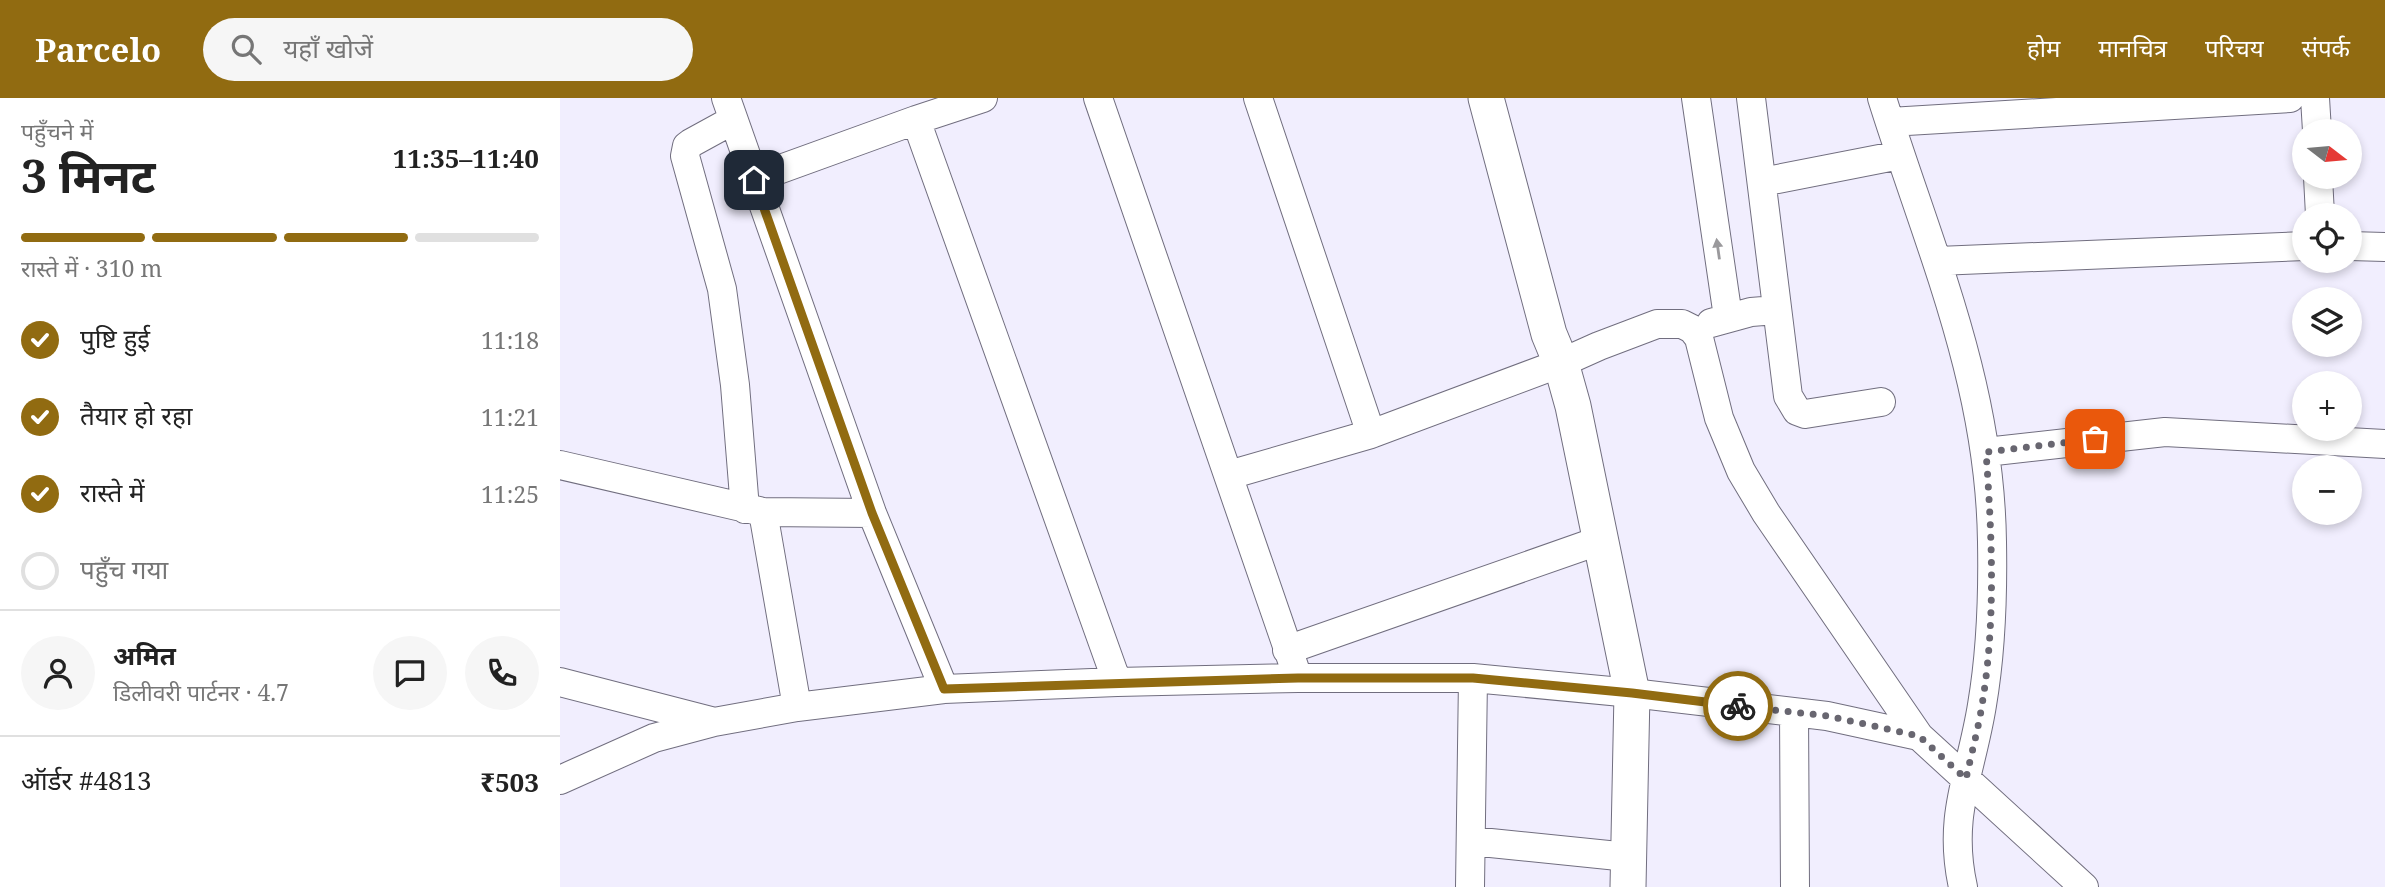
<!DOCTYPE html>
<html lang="hi">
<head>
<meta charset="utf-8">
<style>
  body { margin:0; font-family:"Noto Serif","Noto Sans Devanagari",serif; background:#f6f6f6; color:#222; height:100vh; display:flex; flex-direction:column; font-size:26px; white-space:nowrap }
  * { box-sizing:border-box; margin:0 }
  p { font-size:23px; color:#767676 }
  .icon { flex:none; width:38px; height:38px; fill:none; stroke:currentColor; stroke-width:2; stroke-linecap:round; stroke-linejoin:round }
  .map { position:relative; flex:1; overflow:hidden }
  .details { display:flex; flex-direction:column; background:#fff; width:560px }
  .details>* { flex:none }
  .needle { width:46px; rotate:106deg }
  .tools { position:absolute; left:1732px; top:21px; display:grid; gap:14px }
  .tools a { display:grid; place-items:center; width:70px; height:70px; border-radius:50%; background:#fff; box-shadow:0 4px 10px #0003; font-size:35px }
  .pin { position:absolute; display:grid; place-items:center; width:60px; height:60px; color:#fff; margin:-30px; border-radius:14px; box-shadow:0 4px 10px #0006 }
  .courier { position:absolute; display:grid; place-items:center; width:70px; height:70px; margin:-35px; border:5px solid #916b11; border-radius:50%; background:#fff; color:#222; box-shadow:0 2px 9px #0007 }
  .summary em { font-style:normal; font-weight:700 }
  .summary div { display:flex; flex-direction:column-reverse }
  .summary { display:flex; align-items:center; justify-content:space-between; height:119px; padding:0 21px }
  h1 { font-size:46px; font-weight:700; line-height:52px }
  .bar { display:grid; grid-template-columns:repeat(4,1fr); gap:10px 7px; align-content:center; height:84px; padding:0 21px }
  .bar i { height:9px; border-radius:5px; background:#e0e0e0 }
  .bar .selected { background:#916b11 }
  .bar p { grid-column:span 4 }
  .line { display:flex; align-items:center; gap:18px; padding:0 21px; border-top:2px solid #e0e0e0 }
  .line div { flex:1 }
  .round { display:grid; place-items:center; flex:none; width:74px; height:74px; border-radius:37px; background:#f6f6f6 }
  ol { padding:0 21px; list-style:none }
  li { display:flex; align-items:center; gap:21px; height:77px }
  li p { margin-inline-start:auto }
  li .icon { padding:7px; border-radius:50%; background:#916b11; color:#fff; stroke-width:4 }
  li:last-child { color:#767676 }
  li i { width:38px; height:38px; border:4px solid #e0e0e0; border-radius:50% }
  header { display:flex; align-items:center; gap:42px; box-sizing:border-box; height:98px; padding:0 35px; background:#916b11; color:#fff }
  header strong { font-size:33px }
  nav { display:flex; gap:38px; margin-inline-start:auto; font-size:24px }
  .search { width:490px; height:63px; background:#f6f6f6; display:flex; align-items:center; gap:18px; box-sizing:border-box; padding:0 24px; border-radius:38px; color:#767676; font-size:26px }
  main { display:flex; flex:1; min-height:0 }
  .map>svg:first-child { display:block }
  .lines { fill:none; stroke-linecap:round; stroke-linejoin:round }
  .minor-casing { stroke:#716e7f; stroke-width:30 }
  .tertiary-casing { stroke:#716e7f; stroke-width:37 }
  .minor { stroke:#fff; stroke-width:28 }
  .tertiary { stroke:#fff; stroke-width:35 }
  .oneway { fill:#9a999c }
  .done { stroke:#686670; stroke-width:7; stroke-dasharray:0 12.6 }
  .route { stroke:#916b11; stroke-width:9 }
</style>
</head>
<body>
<header>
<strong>Parcelo</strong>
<div class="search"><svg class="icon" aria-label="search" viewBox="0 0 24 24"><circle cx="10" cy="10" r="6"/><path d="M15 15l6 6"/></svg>यहाँ खोजें</div>
<nav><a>होम</a><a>मानचित्र</a><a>परिचय</a><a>संपर्क</a></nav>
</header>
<main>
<section class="details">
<div class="summary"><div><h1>3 मिनट</h1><p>पहुँचने में</p></div><em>11:35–11:40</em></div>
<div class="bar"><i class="selected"></i><i class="selected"></i><i class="selected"></i><i></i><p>रास्ते में · 310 m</p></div>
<ol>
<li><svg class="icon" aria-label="check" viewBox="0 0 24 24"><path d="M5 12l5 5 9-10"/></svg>पुष्टि हुई<p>11:18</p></li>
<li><svg class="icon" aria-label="check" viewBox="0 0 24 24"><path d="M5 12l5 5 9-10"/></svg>तैयार हो रहा<p>11:21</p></li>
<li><svg class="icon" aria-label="check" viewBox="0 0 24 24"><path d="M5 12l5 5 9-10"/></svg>रास्ते में<p>11:25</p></li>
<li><i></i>पहुँच गया</li>
</ol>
<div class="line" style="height:126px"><a class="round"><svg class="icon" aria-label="person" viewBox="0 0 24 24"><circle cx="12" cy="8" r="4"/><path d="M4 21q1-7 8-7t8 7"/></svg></a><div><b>अमित</b><p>डिलीवरी पार्टनर · 4.7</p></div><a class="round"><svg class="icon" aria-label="chat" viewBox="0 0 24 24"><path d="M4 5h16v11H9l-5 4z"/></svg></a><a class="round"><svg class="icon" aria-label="phone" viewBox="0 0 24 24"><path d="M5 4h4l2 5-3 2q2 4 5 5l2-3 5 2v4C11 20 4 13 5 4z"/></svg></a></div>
<div class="line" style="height:91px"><div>ऑर्डर #4813</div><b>₹503</b></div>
</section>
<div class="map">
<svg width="1825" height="789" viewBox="0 0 1825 789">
  <rect width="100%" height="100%" fill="#f1eefe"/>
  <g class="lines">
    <g class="minor-casing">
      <path id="minor" d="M166,0L312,415L384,591
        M538,0L738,580
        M698,0L811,336
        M1136,0L1168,219
        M1191,0L1228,298L1237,313L1245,316L1321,304
        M1322,0C1369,150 1430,283 1432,444C1433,498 1431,554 1422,607C1411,676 1387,717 1403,789
        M1755,0L1757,33
        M173,22L131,45L127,48L125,58L162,191L175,287L185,411
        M356,22L557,584
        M1330,24L1730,0
        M1758,79L1760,117
        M193,81L356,22L423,0
        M1202,84L1340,57
        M1790,148L1825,149
        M1378,163L1745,148
        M1151,225L1191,214L1216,212
        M1426,354L1605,334L1825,346
        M0,367L203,414L312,415
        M669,377L811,336L1001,265L1039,248L1097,226H1122L1132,231L1139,240L1159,320L1181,373L1206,415L1359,638L1524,789
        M203,414L237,609
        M727,552L1041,442
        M0,584L151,623
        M1234,614L1235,789
        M0,682L94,640L154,624L237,609L384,591L557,584L738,580H913L1072,595L1267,618L1359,638
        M911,743L1068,759
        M910,789L913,580"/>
    </g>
    <g class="tertiary-casing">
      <path id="tertiary" d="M926,0L989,236L1001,265L1013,308L1072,595L1068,789"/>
    </g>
    <use href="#minor" class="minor"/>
    <use href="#tertiary" class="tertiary"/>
  </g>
  <defs><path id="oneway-solid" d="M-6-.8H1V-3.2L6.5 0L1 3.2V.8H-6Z" transform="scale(1.75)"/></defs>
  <use class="oneway" href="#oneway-solid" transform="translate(1158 151) rotate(-98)"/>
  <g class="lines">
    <path class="done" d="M1178,608L1268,618L1359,638L1406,681C1411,657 1418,632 1422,607C1436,523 1432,438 1426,354L1535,341"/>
    <path class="route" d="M194,82L312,415L384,591L738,580H913L1072,595L1178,608"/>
  </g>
</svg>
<div class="tools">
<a><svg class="needle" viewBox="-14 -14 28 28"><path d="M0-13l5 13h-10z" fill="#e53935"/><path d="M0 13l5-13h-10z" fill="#767676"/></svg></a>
<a><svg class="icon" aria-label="locate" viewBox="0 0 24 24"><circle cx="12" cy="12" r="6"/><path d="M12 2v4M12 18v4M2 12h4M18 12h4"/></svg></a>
<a><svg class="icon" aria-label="layers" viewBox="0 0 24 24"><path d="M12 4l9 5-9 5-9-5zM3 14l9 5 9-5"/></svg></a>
<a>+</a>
<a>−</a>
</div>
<div class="pin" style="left:1535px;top:341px;background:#ea580c"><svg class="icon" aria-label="bag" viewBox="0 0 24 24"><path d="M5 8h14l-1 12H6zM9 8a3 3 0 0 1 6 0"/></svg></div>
<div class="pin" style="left:194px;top:82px;background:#1f2937"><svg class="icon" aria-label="home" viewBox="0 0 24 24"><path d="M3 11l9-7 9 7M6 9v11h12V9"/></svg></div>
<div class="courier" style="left:1178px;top:608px"><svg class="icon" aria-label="bike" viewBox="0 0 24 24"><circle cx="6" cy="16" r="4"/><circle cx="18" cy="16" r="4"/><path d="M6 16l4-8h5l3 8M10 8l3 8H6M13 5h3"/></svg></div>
</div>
</main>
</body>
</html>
